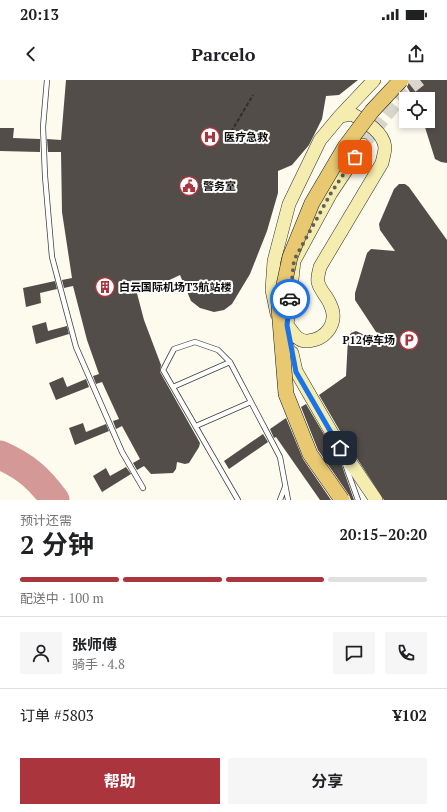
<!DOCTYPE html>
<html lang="zh">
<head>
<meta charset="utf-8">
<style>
  body { margin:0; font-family:"PT Serif","Noto Sans SC",serif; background:#f6f6f6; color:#202124; height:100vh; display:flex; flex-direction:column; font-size:15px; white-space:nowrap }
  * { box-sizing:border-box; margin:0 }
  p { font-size:13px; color:#757577 }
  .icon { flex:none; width:22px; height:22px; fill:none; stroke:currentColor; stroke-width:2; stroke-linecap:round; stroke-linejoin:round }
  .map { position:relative; height:420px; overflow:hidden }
  .drawer { display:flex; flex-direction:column; background:#fff; flex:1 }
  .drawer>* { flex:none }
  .controls { position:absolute; left:399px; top:12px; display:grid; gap:8px }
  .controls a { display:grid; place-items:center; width:36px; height:36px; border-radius:0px; background:#fff; box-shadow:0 2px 6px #0003; font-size:20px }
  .pin { position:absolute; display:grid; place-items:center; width:34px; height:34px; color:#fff; margin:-17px; border-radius:8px; box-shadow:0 2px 6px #0006 }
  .courier { position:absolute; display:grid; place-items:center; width:40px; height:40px; margin:-20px; border:3px solid #1a73e8; border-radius:50%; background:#fff; color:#222; box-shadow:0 1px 5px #0007 }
  .summary em { font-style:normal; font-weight:700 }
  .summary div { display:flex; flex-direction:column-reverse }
  .summary { display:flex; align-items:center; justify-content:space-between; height:68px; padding:0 20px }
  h1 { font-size:26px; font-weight:700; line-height:30px }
  .bar { display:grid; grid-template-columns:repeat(4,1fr); gap:6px 4px; align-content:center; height:48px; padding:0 20px }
  .bar i { height:5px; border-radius:3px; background:#e0e0e0 }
  .bar .active { background:#ab353d }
  .bar p { grid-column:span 4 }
  .line { display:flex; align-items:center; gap:10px; padding:0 20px; border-top:1px solid #e0e0e0 }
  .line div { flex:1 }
  .round { display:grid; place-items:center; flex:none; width:42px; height:42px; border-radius:0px; background:#f6f6f6 }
  .button { display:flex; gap:8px; margin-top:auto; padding:8px 20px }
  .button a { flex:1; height:46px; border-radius:0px; background:#ab353d; color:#fff; font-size:16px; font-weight:700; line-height:46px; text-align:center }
  .button a+a { background:#f6f6f6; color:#202124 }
  .status { display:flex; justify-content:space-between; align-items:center; height:28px; padding:0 20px; background:#fff; direction:ltr }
  .status svg { height:11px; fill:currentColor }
  header { display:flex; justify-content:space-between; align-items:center; height:52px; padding:0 20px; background:#fff; font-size:18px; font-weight:700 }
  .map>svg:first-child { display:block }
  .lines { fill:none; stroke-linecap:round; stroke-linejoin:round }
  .taxiway { stroke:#d49896; stroke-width:29 }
  .building { fill:#534d4a }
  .secondary-tunnel { stroke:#d9d6cc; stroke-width:13; stroke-dasharray:13 6; stroke-linecap:butt }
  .service-casing { stroke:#3f3f3f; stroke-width:6 }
  .secondary-casing { stroke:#2e2e2e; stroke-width:14 }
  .path { stroke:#2e2e2e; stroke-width:2; stroke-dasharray:4 2; stroke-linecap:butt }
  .service { stroke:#fff; stroke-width:4.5 }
  .secondary { stroke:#f5ecb0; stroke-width:13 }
  .primary-bridge-casing { stroke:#1d1d1d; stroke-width:16; stroke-linecap:butt }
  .primary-bridge { stroke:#e8c972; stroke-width:15 }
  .done { stroke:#605f5b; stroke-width:4; stroke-dasharray:0 7.2 }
  .route { stroke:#1a73e8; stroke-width:5 }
  .labels { text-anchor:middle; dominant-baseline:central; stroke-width:4; stroke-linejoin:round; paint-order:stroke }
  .poi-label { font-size:11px; font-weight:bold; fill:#0c0c0c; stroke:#fff; text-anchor:start }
</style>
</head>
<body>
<div class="status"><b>20:13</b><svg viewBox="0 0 49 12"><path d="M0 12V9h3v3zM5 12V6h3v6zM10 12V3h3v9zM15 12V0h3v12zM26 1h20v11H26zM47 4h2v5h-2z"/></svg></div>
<header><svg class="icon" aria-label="back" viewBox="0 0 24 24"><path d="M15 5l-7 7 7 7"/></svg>Parcelo<svg class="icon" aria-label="share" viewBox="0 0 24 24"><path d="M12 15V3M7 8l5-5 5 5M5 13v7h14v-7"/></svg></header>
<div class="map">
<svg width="447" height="420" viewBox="0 0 447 420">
  <rect width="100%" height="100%" fill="#fdfaee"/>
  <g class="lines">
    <path class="taxiway" d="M0,375C25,386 39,398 55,420"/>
  </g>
  <path class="building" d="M66,0H358L339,15L326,16L322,39L309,65L292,85L278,91V113L267,151L250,194L232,224L224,230L214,232L200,228L191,221L180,195L163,203L152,205L134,202L144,240L161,285L160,292L200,363L199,367L189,383L185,384L177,382L176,389L173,393L151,394L144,386L137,390L133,383L140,379L122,346L116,349L113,341L119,339L102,302L96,304L93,296L99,294L87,260L73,206L64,208L62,200L72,198L62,132L61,72H48L47,59L61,60Z
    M410,0H447V83L441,82L435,79L423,41H428V19H414L407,7Z
    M0,48H14L13,58L40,59V72L0,71Z
    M399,104H405L409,107L447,160V420H384L347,363L319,315L346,296L348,258L351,253L356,251L384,264L355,220V213L367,173L371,169L395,171L380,150L379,144L394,109Z
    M55,201L57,209L40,213L41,223L26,227L23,208Z
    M46,242L48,251L67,246L69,254L36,264L32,246Z
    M63,297L67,307L86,299L89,307L56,320L49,303Z
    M306,324L341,383L354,420H351L349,415L318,370L301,327Z
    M286,338L303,379L331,420H320L276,357L274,358L270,349Z
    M83,343L86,352L106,344L109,351L75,365L69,348Z
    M263,354L268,362L229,389L224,381Z
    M126,387L131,394L102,412L93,396L106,388L110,396Z"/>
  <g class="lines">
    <path class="secondary-tunnel" d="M363,65L406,11L420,0"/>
    <g class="service-casing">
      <path id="service" d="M47,0L43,47L45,96L52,177L76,267L122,372L143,408
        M173,307L230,282
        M196,346L251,322
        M345,384L358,420
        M238,420L163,290L174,269L195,262L218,270L230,282L280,377L288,420
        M280,420L285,407"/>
    </g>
    <g class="secondary-casing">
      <path id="secondary" d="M340,36L374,0
        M277,234L272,210L274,181L289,124L320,60L340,36L352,34C364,41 383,51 385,67C385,72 383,78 382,83L320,187C319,192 317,197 318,202C320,211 327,216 330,224C339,242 327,259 308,261C297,262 293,252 287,245
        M288,252L287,245L294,181L331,113L363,65
        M283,257L294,282
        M292,273L296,291L340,367L376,420"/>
    </g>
    <path class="path" d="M231,52L253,15"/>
    <use href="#service" class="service"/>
    <use href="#secondary" class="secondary"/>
    <g class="primary-bridge-casing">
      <path id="primary-bridge" d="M342,420L310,374L286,314L279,228L290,177L312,123L345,67L372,31L401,0"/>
    </g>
    <use href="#primary-bridge" class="primary-bridge"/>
  </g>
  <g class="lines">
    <path class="done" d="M290,219L294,180L331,113L355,77"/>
    <path class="route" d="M290,219L287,245L296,292L340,368"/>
  </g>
  <defs>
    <g id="hospital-ring" transform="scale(1)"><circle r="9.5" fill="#fff" stroke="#ab353d" stroke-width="1.5"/><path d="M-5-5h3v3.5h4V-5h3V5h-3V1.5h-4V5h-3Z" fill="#ab353d"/></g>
    <g id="civic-ring" transform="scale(1)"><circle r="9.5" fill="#fff" stroke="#ab353d" stroke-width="1.5"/><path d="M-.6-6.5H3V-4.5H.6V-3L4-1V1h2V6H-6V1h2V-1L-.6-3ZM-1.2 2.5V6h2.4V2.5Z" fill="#ab353d"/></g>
    <g id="building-ring" transform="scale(1)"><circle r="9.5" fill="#fff" stroke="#ab353d" stroke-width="1.5"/><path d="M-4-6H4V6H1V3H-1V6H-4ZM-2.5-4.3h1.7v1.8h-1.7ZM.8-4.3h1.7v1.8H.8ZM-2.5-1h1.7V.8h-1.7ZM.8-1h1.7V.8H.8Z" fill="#ab353d"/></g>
    <g id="parking-ring" transform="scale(1)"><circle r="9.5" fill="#fff" stroke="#ab353d" stroke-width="1.5"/><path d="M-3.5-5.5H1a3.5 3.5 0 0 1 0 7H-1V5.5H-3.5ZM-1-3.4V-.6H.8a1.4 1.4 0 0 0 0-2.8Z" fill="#ab353d"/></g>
  </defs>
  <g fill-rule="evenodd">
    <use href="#hospital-ring" x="210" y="57"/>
    <use href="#civic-ring" x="189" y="106"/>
    <use href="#building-ring" x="105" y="207"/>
    <use href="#parking-ring" x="409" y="260"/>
  </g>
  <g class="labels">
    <g class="poi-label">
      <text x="224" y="57">医疗急救</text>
      <text x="203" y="106">警务室</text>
      <text x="119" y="207">白云国际机场T3航站楼</text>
      <text x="395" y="260" text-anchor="end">P12停车场</text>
    </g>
  </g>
</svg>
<div class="controls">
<a><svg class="icon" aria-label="locate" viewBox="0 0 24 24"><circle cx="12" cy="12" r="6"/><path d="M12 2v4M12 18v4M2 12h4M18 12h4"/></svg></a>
</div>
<div class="pin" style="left:355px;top:77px;background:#ea580c"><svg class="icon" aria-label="bag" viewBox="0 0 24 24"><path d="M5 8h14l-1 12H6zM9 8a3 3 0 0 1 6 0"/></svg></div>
<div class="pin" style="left:340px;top:368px;background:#1f2937"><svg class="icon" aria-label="home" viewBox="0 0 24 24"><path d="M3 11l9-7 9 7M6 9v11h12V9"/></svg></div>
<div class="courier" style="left:290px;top:219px"><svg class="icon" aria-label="car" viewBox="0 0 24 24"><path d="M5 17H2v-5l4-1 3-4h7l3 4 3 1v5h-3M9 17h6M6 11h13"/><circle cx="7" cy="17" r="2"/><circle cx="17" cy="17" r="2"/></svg></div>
</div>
<section class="drawer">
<div class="summary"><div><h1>2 分钟</h1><p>预计还需</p></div><em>20:15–20:20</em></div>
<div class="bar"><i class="active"></i><i class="active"></i><i class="active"></i><i></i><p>配送中 · 100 m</p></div>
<div class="line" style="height:72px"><a class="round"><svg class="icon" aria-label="person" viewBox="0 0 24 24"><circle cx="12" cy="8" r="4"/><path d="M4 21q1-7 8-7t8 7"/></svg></a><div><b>张师傅</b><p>骑手 · 4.8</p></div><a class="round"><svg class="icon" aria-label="chat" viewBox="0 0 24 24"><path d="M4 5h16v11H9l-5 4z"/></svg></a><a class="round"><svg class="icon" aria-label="phone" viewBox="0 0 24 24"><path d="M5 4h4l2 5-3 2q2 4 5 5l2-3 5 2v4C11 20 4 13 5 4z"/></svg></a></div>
<div class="line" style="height:52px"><div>订单 #5803</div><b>¥102</b></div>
<div class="button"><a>帮助</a><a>分享</a></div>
</section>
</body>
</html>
